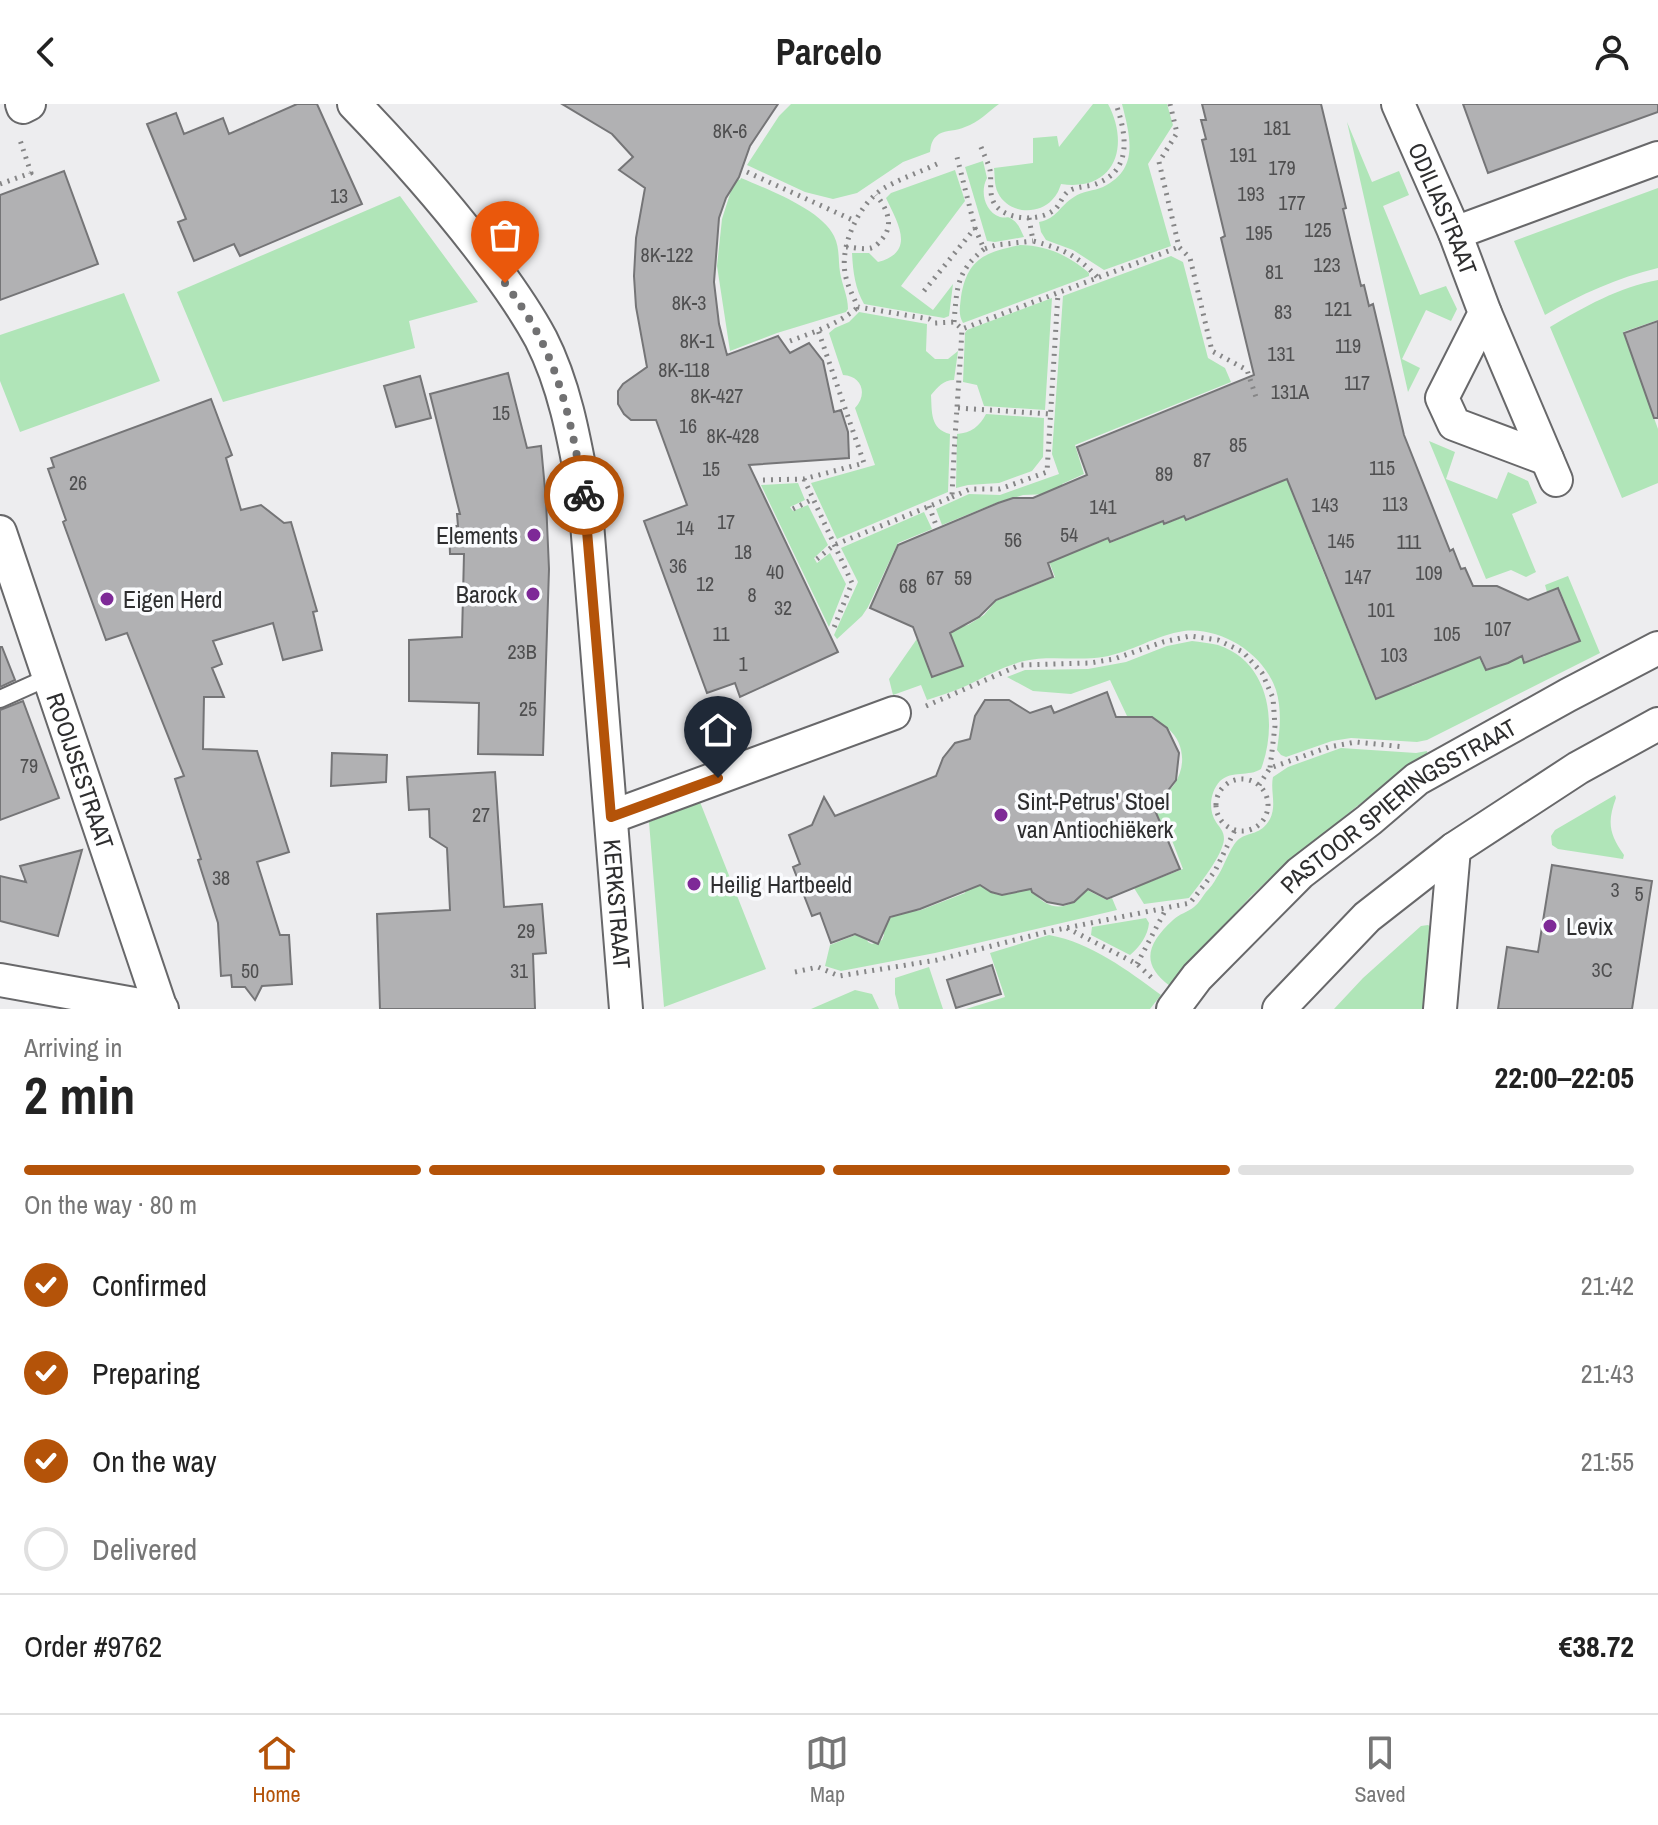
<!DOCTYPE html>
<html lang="en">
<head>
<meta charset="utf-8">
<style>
  body { margin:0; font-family:"Archivo Narrow",sans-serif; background:#f2f2f2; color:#222; height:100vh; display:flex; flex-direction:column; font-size:30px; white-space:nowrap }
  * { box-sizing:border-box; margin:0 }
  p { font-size:26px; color:#767676 }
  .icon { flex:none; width:44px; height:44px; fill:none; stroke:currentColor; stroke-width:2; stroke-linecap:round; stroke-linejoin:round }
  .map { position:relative; height:905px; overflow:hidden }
  .sheet { display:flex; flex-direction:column; background:#fff; flex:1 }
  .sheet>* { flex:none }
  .pin { position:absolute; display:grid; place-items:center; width:68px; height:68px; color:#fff; margin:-82px -34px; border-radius:50% 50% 50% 0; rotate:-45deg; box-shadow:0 0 8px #0007 }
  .pin .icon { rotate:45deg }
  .courier { position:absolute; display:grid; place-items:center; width:80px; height:80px; margin:-40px; border:6px solid #b45309; border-radius:50%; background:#fff; color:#222; box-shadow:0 2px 10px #0007 }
  .overview em { font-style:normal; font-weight:800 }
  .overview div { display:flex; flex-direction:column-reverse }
  .overview { display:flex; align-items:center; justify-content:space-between; height:136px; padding:0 24px }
  h1 { font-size:52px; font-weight:800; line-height:60px }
  .bar { display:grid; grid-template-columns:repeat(4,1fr); gap:12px 8px; align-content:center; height:96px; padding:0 24px }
  .bar i { height:10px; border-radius:6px; background:#e0e0e0 }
  .bar .current { background:#b45309 }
  .bar p { grid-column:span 4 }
  .line { display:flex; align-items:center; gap:20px; padding:0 24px; border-top:2px solid #e0e0e0 }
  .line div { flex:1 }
  ol { padding:0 24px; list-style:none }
  li { display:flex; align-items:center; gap:24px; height:88px }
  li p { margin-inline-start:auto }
  li .icon { padding:8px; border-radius:50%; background:#b45309; color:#fff; stroke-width:4 }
  li:last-child { color:#767676 }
  li i { width:44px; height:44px; border:4px solid #e0e0e0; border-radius:50% }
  header { display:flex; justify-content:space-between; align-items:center; height:104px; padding:0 24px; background:#fff; font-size:36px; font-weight:800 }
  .dock { display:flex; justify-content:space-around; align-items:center; height:112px; border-top:2px solid #e0e0e0; background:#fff; font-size:22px; color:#767676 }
  .dock a { display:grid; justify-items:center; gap:4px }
  .dock .current { color:#b45309 }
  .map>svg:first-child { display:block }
  .green { fill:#b0e5b8 }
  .building { fill:#b1b1b3; stroke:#757577; stroke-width:2 }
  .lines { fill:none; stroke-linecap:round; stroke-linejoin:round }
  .lane-casing { stroke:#68686a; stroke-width:20 }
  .street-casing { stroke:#68686a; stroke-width:36 }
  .path { stroke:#868687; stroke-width:5; stroke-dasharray:2 6; stroke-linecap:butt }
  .lane { stroke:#fff; stroke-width:16 }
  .street { stroke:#fff; stroke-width:32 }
  .done { stroke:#717172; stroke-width:8; stroke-dasharray:0 14.4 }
  .route { stroke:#b45309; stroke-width:10 }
  .poi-dot { fill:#7e2997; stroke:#fafbfd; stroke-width:3 }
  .labels { text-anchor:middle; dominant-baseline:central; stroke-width:7; stroke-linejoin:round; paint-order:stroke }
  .number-label { font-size:20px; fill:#4f4f50 }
  .street-label { font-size:24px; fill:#2e2e2f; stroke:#fafbfd }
  .poi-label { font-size:24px; fill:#2e2e2f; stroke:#fafbfd; text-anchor:start }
</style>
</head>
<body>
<header><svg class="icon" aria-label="back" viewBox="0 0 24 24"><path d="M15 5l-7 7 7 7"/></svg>Parcelo<svg class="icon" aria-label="person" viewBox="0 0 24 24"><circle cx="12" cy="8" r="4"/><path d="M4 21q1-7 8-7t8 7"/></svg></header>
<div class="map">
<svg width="1658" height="905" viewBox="0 0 1658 905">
  <rect width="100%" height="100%" fill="#ededef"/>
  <path class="green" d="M791,0H999C988,8 979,18 965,23C957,27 946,26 939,30C932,35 931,40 930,48L903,58L857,89L833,95L805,88L747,61L779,12Z
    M1093,0H1108C1130,41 1116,88 1061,80C1059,86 1057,91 1052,96C1037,112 1008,109 998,89C994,81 995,72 994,64L1033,59V34L1057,32L1059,43Z
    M1122,0H1167L1173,21L1148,60L1171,142L1104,166L1073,146L1046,136L1041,128L1039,118C1058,114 1059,102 1074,93C1082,87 1094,87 1103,83C1140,65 1130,32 1122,0Z
    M1347,18L1372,78L1399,67L1409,91L1383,102L1420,191L1446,182L1457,205L1451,217L1426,206L1402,255L1420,264L1408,288Z
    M983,57L987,74C980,87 984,107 1000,113C1008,115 1006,111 1013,116C1019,120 1021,127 1024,133L995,138L987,137L965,63Z
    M955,66L965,97L901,182L933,206L953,180L949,212L944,214L864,200C855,184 853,168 852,149H869L878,158C917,148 897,118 886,94L891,89Z
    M735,74L740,76L741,74C767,85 822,106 834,132C840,144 838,156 840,168C842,181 848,192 848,205L846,208L777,229L730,247L717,162L722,115Z
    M1658,84V164C1617,174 1581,190 1545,211L1514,137Z
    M400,92L478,198L409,217L415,244L223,298L177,188Z
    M1020,141C1046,141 1070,152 1089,169V172L963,219C958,210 960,203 961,193C967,155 985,148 1020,141Z
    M1171,152L1183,158L1208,254L1225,264L1231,278L1075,341L1084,370L1062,380L1064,385L1049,390L1023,391L1002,398L1001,397L942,421L936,405L969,390L1000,391L1059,370L1052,350L1063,192Z
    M1658,176V216L1623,228L1658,325V379L1622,394L1550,223C1584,203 1619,183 1658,176Z
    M124,189L160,277L20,328L0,277V231Z
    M1052,194L1045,306L984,302L977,281L963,278L965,229L967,226Z
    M859,208L927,220L926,247L935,255H948L958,247L954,276C943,276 938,283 931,291C932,308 930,325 950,330L948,388L837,435L811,379L875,361L855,304C868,290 862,272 843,271L829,229L835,224L849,218Z
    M986,310L1044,314L1043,353L1032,367L999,379L968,381L956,384L957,330C971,329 980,322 986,310Z
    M1429,337L1455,348L1446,375L1497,395L1508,368L1528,377L1537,399L1512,410L1536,468L1526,473L1511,466L1486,475Z
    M1282,369L1297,381L1290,384L1298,404L1302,403L1316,438L1312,440L1327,477L1332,476L1346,511L1342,513L1350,533L1367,527L1371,535L1354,543L1376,596L1380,594L1379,590L1409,578L1412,582L1447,567V563L1477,550L1486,567L1521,552L1525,559L1545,552L1544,547L1580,536L1559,484L1547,488L1545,481L1568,472L1600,549L1427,636L1417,638L1351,634L1332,637L1286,653L1281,651L1277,646C1280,626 1282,606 1276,586C1264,550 1222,523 1184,527C1156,531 1132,548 1103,553C1077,557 1048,551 1024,557C1004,562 986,572 968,581C955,587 941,591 927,596L921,581L893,591L889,575L921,529L950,525L968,521L984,511L996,497L1055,473L1045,447L1084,433L1088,443L1108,435L1110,439L1147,424L1146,420L1161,414L1164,420L1184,413L1186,417L1222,402L1221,397L1256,384L1258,388L1278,379L1276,372Z
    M798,379L805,396L790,403L793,407L808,401L828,441L814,454L817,459L830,449L846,480L829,523L761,381Z
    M924,408L932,425L898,439L868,503L862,512L837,535L834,531L858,478L841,444Z
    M1192,537C1200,538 1210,539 1218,541C1270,558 1278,620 1261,665C1249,673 1232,666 1220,677C1210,688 1208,706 1216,718C1220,724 1224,727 1224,735C1223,751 1199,781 1189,794L1144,800L1134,784L1183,765L1168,726H1164L1153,700C1203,670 1185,609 1127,612L1110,576L1071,590L1033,587L1007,573L1025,566L1088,565L1126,558L1167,542Z
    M1341,644L1416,649L1427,647V649L1356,703L1277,768L1251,792L1170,882C1140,860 1147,840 1173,816C1179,810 1188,808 1194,803C1199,799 1202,793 1206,788C1210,784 1214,779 1217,773C1224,764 1230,742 1239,735C1250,727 1260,732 1270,715C1277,701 1270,687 1273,673L1288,663Z
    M1615,691L1616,694C1607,718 1609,730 1624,751L1623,755L1558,745L1552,741L1551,732L1555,726Z
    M700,698L766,865L664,903L649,718Z
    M979,778C992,793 1007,796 1023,783C1035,785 1035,792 1044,798C1060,808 1076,800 1087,786L1107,796L1112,794L1117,806L935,849L841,867L825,862L830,841L863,828L868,838L872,840L882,836L884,831L880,818L915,804L917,807L921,806L965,789V785Z
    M1146,814L1149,819C1148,831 1140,843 1130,851L1091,831L1092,823Z
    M1428,821L1434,825L1426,905H1334L1363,874L1421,822Z
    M1049,831C1092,839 1127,866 1161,891L1150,905H966L1005,893L990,849Z
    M929,863L943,905H899L895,890V874Z
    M855,886L872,890L879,905H811Z"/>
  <path class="building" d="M297,0H317L362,100L240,152L234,140L194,157L178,118L186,115L147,20L176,9L184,30L223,14L229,30Z
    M562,0H778L750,42L739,73L726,94L719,114L714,178L719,220L727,251L778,232L790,249L809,239L823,257L834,308L841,306L848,328L849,354L749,361L838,548L740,593L735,579L707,589L644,417L687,401L656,316H631L624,310L618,300V287L623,280L647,263L636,203L634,172L636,134L645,84L619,66L633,53L612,30Z
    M1202,0H1321L1346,104L1343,105L1361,182L1364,181L1369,202L1373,200L1404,331L1450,447L1453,445L1461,465L1465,464L1473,482H1497L1528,496L1558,484L1580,537L1524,559L1522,552L1508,559L1486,566L1480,553L1376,595L1287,375L1186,416L1184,412L1164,420L1163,417L1110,438L1108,434L1048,459L1053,473L996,496L979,513L950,529L963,562L932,573L913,523L870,504L898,441L998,399L1013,394H1033L1087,371L1077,343L1254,271L1221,134L1225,132L1202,36L1206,35L1201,16H1206Z
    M1463,0H1658V8L1488,69Z
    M64,67L98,160L0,196V91Z
    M1658,217V314H1654L1624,229Z
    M508,269L527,344L541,342L546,396L549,465L543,651L478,650L479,599L409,597V536L462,533L464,450H450L449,422H458L457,410H460L430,290Z
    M420,272L431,314L396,323L384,282Z
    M211,295L232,351L226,354L241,406L261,401L284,419L291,418L317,507L313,508L322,546L283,556L273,519L213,537L222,560L212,564L224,593H204L203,645L257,647L289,748L257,758L280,831H289L292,880L262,882L255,896L245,883H232L231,871L221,872L218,819L198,756L201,755L175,675L184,672L127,529L106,536L63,418L66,416L48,365L54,363L51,354Z
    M0,543H2L15,576L0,583Z
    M1107,588L1116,613H1152L1167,624L1179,649L1176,676L1163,693L1151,697L1180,765L1107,795L1088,785L1074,798L1063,801L1047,798L1032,788L1031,785L1002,791L991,788L980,781L920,805L890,813L878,840L855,830L831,839L820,809L812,812L793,763L800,760L789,731L812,721L824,693L835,712L936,672L943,654L955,639L970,635L975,612L985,596H1009L1030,609L1051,602L1054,609Z
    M23,597L59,694L0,716V606Z
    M332,649L387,651L386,678L331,682Z
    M495,668L504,803L542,800L546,849L533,850L535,905H380L377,810L450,806L447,744L430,733L429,705L409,706L407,673Z
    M82,746L58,832L0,817V772L26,778L20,762Z
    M1552,761L1652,777L1632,905H1498L1507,843L1538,848Z
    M992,861L1001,890L956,904L947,876Z"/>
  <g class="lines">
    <g class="lane-casing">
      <path id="lane" d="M0,595L49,573"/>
    </g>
    <g class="street-casing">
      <g id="street">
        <path d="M22,0L23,3L29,0"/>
        <path id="s1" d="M354,0C404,52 451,105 494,163C511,186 527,209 541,235C566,284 575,340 585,394L626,905"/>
        <path id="s2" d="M1398,0L1455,129L1485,209L1442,294L1454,320L1547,355"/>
        <path d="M1455,129L1658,54"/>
        <path d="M1485,209L1556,376"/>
        <path id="s3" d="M0,428L161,905"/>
        <path d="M611,713L894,609"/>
        <path d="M0,876L162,905"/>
        <path id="s4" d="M1173,905L1197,873L1300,769L1369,716L1417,675L1568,591L1658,544"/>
        <path d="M1279,905L1367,813L1454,745L1578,664L1658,620"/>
        <path d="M1440,905L1454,745"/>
      </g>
    </g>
    <path class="path" d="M1170,0L1177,29L1159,58L1179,143L1190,154L1212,247L1247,266L1257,296
      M981,43C984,51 988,58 990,66C992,78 988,92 996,102C1008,116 1039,118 1054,106C1060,102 1062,91 1069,87C1076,82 1090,83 1098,79C1133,65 1126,29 1116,0
      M937,60C920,68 902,74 886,83C860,97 840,140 845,169C847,181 853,192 858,203L929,215L935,219L954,218L962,225L1179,143
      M747,68L855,117
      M0,80L31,69L20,36
      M1029,114L1033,137C1063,145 1077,151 1098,174
      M975,124L984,145L996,141L1033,137
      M846,143C853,143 864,146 871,144C875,143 879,139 881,136C895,122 887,104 876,91
      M924,187L975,124L957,53
      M954,218C957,184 956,168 984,145
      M790,237C814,228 839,220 858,203
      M958,304L1050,310
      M804,375L852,479L833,526
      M763,376L804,375L864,359L818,226
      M952,393L970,385H1000L1047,368L1058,189
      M929,402L936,421
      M793,405L813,395
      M817,455L834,441L952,393C954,337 959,281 962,225
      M926,602L1020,561L1090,559L1114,555L1163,538L1190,532L1218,536L1243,548L1262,569L1273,594L1275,622L1270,664
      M1216 701a26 26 0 1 1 52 0a26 26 0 1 1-52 0Z
      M1259,681L1270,664L1329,643L1356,638L1405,643
      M1067,824L1137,860L1154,876
      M1137,860L1166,805
      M795,868L818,863L839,872L937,856L1046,828L1190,799L1215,767L1235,726"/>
    <use href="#lane" class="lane"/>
    <use href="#street" class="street"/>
  </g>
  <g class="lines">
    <path class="done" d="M505,179C518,197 531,216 541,236C565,284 575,339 584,391"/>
    <path class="route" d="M584,391L611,713L718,674"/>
  </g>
  <g class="poi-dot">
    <circle cx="534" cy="431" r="8"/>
    <circle cx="533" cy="490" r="8"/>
    <circle cx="107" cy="495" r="8"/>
    <circle cx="1001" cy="711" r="8"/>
    <circle cx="694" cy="780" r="8"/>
    <circle cx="1550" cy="822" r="8"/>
  </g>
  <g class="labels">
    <g class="number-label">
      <text x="1277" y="23">181</text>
      <text x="730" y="26">8K-6</text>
      <text x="1243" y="50">191</text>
      <text x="1282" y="63">179</text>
      <text x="1251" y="89">193</text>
      <text x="339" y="91">13</text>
      <text x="1292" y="98">177</text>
      <text x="1318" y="125">125</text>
      <text x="1259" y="128">195</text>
      <text x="667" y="150">8K-122</text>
      <text x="1327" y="160">123</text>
      <text x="1274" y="167">81</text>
      <text x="689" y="198">8K-3</text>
      <text x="1338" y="204">121</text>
      <text x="1283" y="207">83</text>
      <text x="697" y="236">8K-1</text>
      <text x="1348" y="241">119</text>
      <text x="1281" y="249">131</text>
      <text x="684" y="265">8K-118</text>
      <text x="1357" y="278">117</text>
      <text x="1290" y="287">131A</text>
      <text x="717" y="291">8K-427</text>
      <text x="501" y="308">15</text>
      <text x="688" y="321">16</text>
      <text x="733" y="331">8K-428</text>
      <text x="1238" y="340">85</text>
      <text x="1202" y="355">87</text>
      <text x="1382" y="363">115</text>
      <text x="711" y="364">15</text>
      <text x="1164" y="369">89</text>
      <text x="78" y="378">26</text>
      <text x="1395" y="399">113</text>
      <text x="1325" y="400">143</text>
      <text x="1103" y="402">141</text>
      <text x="726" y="417">17</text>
      <text x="685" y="423">14</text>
      <text x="1069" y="430">54</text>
      <text x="1013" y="435">56</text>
      <text x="1341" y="436">145</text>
      <text x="1409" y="437">111</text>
      <text x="743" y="447">18</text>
      <text x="678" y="461">36</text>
      <text x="775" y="467">40</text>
      <text x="1429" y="468">109</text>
      <text x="1358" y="472">147</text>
      <text x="935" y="473">67</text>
      <text x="963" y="473">59</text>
      <text x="705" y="479">12</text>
      <text x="908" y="481">68</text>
      <text x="752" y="490">8</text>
      <text x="783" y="503">32</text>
      <text x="1381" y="505">101</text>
      <text x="1498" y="524">107</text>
      <text x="721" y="529">11</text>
      <text x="1447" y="529">105</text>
      <text x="522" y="547">23B</text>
      <text x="1394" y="550">103</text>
      <text x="743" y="559">1</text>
      <text x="528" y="604">25</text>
      <text x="29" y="661">79</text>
      <text x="481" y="710">27</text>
      <text x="221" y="773">38</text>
      <text x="1615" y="785">3</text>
      <text x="1639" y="789">5</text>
      <text x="526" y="826">29</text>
      <text x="1602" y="865">3C</text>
      <text x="250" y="866">50</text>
      <text x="519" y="866">31</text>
    </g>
    <g class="street-label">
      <text stroke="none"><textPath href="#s2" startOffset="114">ODILIASTRAAT</textPath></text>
      <text stroke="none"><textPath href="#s3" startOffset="252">ROOIJSESTRAAT</textPath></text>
      <text stroke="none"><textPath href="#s4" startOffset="306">PASTOOR SPIERINGSSTRAAT</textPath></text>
      <text stroke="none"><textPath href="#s1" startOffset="874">KERKSTRAAT</textPath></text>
    </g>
    <g class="poi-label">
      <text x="518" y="431" text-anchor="end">Elements</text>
      <text x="517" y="490" text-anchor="end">Barock</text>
      <text x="123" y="495">Eigen Herd</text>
      <text x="1017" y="697">Sint-Petrus' Stoel<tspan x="1017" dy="28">van Antiochiëkerk</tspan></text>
      <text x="710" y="780">Heilig Hartbeeld</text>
      <text x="1566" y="822">Levix</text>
    </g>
  </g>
</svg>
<div class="pin" style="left:505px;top:179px;background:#ea580c"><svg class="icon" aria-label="bag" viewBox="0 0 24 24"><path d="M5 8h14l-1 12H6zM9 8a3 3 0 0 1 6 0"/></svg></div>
<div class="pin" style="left:718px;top:674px;background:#1f2937"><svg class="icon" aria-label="home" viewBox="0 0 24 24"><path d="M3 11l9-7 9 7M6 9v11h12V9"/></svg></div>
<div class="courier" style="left:584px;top:391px"><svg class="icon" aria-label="bike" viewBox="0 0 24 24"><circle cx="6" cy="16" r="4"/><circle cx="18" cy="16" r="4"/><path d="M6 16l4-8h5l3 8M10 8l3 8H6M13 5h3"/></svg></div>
</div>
<section class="sheet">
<div class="overview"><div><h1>2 min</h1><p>Arriving in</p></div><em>22:00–22:05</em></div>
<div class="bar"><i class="current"></i><i class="current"></i><i class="current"></i><i></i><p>On the way · 80 m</p></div>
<ol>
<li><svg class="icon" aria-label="check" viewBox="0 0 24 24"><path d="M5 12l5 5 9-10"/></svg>Confirmed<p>21:42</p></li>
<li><svg class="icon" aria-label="check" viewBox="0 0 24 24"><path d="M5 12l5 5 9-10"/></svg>Preparing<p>21:43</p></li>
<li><svg class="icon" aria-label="check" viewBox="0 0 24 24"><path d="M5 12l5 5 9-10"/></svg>On the way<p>21:55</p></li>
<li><i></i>Delivered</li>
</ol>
<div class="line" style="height:104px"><div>Order #9762</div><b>€38.72</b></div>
</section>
<nav class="dock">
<a class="current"><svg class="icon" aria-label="home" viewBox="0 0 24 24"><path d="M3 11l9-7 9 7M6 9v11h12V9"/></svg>Home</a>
<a><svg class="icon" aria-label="map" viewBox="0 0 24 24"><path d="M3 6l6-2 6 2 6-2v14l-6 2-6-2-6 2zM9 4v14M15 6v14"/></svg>Map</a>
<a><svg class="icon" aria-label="saved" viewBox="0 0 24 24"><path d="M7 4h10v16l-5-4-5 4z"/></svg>Saved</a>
</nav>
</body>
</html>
